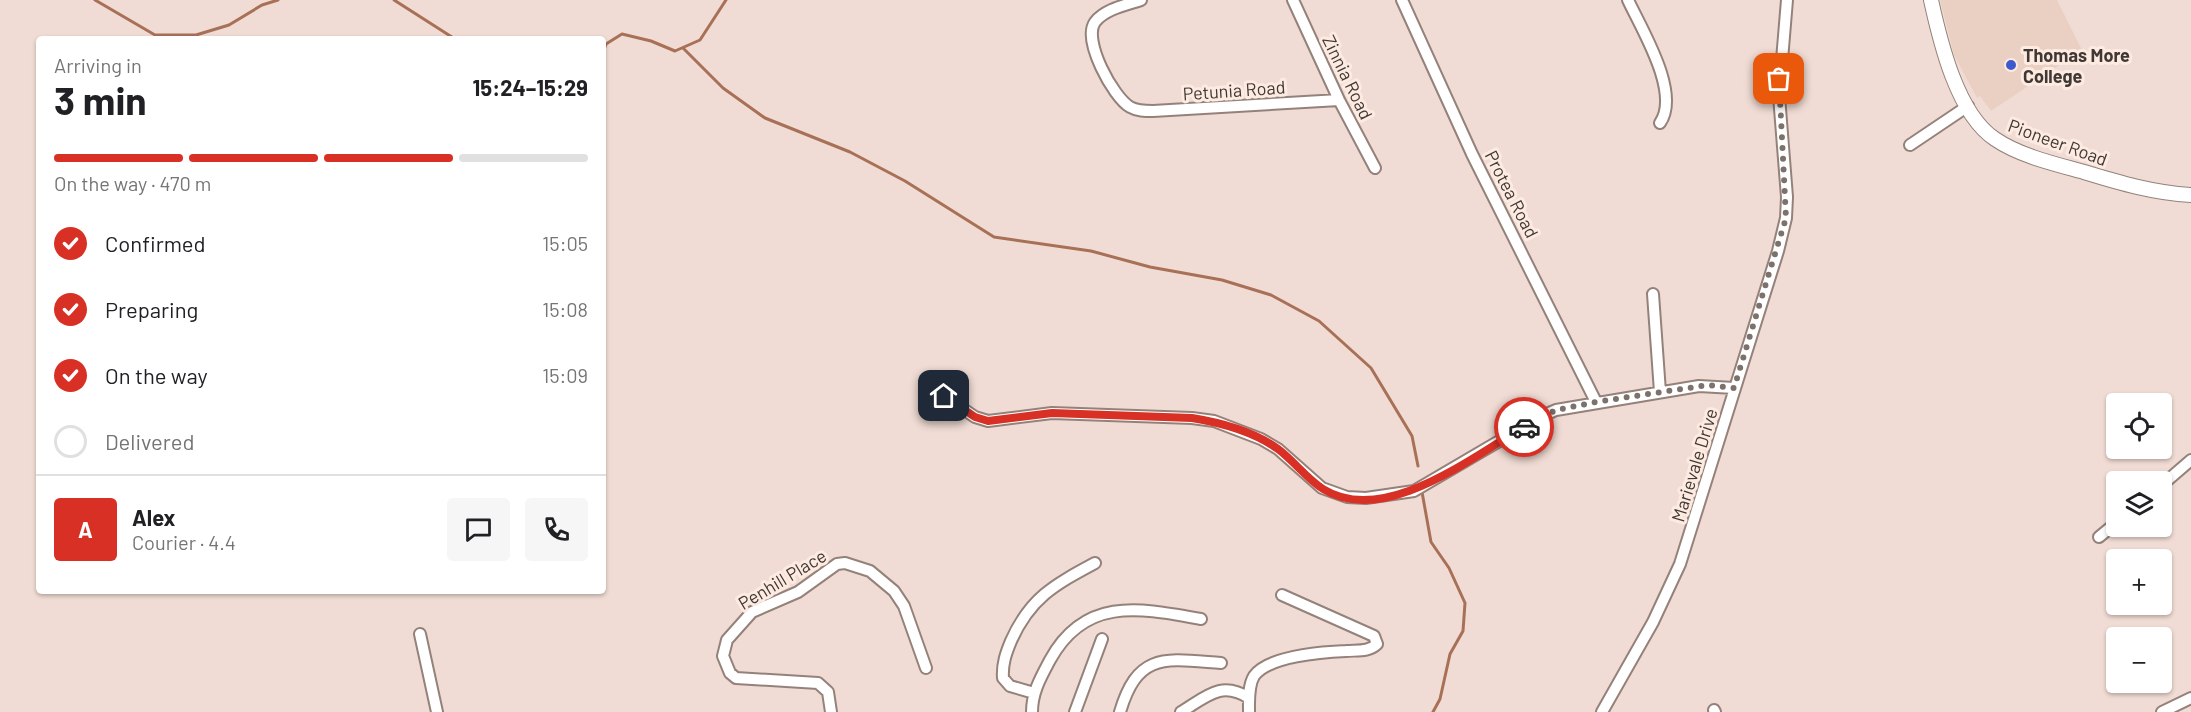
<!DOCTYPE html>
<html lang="en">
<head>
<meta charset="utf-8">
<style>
  body { margin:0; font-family:Barlow,sans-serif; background:#f6f6f6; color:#202124; height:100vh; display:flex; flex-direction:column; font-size:22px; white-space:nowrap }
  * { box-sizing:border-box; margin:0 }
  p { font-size:20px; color:#757577 }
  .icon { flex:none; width:33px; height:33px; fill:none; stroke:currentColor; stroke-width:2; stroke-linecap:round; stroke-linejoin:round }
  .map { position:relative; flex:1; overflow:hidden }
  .panel { position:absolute; left:36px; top:36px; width:570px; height:558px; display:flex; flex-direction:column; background:#fff; border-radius:6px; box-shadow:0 2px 4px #0004 }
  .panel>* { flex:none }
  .tools { position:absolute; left:2106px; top:393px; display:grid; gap:12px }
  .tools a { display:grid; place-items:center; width:66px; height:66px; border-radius:6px; background:#fff; box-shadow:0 2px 4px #0004; font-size:30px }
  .pin { position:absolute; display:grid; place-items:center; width:51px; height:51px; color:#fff; margin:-26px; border-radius:12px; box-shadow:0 3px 9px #0006 }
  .courier { position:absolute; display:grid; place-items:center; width:60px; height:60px; margin:-30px; border:4px solid #d93025; border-radius:50%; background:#fff; color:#222; box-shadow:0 2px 8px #0007 }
  .overview em { font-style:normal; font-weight:700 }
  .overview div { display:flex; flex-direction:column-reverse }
  .overview { display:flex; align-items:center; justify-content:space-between; height:102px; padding:0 18px }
  h1 { font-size:39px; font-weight:700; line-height:45px }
  .bar { display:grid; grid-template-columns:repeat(4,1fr); gap:9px 6px; align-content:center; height:72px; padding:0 18px }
  .bar i { height:8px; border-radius:4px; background:#e0e0e0 }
  .bar .selected { background:#d93025 }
  .bar p { grid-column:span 4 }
  .line { display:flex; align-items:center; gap:15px; padding:0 18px; border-top:2px solid #e0e0e0 }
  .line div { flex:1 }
  .round { display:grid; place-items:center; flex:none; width:63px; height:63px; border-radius:6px; background:#f6f6f6 }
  ol { padding:0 18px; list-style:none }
  li { display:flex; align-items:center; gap:18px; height:66px }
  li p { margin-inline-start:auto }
  li .icon { padding:6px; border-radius:50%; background:#d93025; color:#fff; stroke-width:4 }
  li:last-child { color:#757577 }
  li i { width:33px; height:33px; border:3px solid #e0e0e0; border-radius:50% }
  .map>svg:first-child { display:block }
  .built { fill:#ead0c3 }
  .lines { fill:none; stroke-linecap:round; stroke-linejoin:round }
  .stream { stroke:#a87157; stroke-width:3 }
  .minor-casing { stroke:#94827a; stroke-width:14 }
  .secondary-casing { stroke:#94827a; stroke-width:16 }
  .minor { stroke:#fff; stroke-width:10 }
  .secondary { stroke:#fff; stroke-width:14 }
  .done { stroke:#7d716c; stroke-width:6; stroke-dasharray:0 10.8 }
  .route { stroke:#d93025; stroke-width:8 }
  .poi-dot { fill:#3e5acc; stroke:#fdeae1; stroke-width:2 }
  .labels { text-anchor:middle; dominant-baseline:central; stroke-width:6; stroke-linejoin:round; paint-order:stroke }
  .poi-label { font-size:18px; font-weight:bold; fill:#3f3834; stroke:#fdeae1; text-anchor:start }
  .street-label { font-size:18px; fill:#3f3834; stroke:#fdeae1 }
</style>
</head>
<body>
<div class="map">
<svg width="2191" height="712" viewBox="0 0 2191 712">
  <rect width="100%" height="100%" fill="#f0dcd4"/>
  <path class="built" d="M1940,0H2057L2082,50L1991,111L1980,96L1977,98L1954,55Z"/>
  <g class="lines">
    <path class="stream" d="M95,0L155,35H196L229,25L262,5L278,0
      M394,0L455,39
      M683,48L723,88L765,118L850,152L905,181L994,237L1091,251L1150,267L1222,280L1271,295L1319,321L1371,368L1412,436L1418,466
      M603,52L606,44L622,34L651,41L675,51L700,40L726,0
      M1422,492L1431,542L1449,568L1465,603L1463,631L1450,654L1440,699L1433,712"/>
    <g class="minor-casing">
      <path id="minor" d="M1141,0C1126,5 1105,9 1095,22C1082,40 1113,97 1130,107C1137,111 1145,111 1153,111L1339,100
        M1293,0L1339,100L1375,168
        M1402,0L1472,154L1596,402
        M1628,0C1642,30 1681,93 1660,123
        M1910,145L1968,106
        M1653,294L1660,392
        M944,396L975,417L988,421L1052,413L1192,418L1214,421L1261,439L1278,449L1322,488L1347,497L1366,498L1414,491L1542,416L1556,410L1699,386L1734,388
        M2162,485L2191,460
        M2099,537L2116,523
        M420,634L437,712
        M1034,693L1010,686L1003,678C1002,664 1006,653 1011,641C1030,598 1054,585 1095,563
        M1714,710L1715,712
        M831,712L828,692L818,683L736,678L730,673L723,656L727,640L752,612L798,592L837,564L845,563L870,571L894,591L904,606L926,668
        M1032,712C1032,692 1041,677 1050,660C1085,596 1140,608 1201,619
        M1075,712L1102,639
        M1120,712C1138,651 1166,659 1221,663
        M1181,712C1206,697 1221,680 1249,698
        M1249,712C1249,701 1248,686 1254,676C1268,656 1323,652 1346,651C1357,650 1369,652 1377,644L1374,636L1282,595
        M1602,712L1653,622L1680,564L1778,251L1786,218L1787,197L1779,96L1787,0
        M2162,712L2191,698"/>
    </g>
    <g class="secondary-casing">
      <path id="secondary" d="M1931,0C1940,41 1957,114 1995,139C2020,156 2055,164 2084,172C2120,183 2154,193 2191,195"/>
    </g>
    <use href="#minor" class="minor"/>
    <use href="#secondary" class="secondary"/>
  </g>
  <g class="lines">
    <path class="done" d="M1524,427L1556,410L1596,402L1708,385L1734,388L1786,218L1779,79"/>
    <path class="route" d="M944,396L975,417L988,421L1052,413L1192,418C1223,423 1253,431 1278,449C1294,461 1306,478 1323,489C1384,527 1472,457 1524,427"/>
  </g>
  <circle class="poi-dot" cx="2011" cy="65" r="6"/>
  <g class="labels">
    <g class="poi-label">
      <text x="2023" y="55">Thomas More<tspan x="2023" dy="21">College</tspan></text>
    </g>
    <g class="street-label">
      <text transform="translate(1348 77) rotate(64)">Zinnia Road</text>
      <text transform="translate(1234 90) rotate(-4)">Petunia Road</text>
      <text transform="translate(2058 142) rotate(20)">Pioneer Road</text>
      <text transform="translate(1512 194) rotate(63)">Protea Road</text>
      <text transform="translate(1694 465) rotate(-73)">Marievale Drive</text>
      <text transform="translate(782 579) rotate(-31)">Penhill Place</text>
    </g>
  </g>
</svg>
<div class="tools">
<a><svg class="icon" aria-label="locate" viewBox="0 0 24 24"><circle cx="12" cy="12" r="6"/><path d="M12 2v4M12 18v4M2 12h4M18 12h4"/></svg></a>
<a><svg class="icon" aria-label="layers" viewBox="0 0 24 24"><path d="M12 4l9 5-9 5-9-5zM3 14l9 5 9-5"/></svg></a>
<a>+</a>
<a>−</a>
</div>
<div class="pin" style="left:1779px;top:79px;background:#ea580c"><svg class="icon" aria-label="bag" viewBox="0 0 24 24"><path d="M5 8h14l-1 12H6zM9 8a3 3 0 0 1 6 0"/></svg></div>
<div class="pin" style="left:944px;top:396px;background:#1f2937"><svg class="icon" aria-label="home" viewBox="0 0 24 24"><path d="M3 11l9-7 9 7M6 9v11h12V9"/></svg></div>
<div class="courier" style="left:1524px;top:427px"><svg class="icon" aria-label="car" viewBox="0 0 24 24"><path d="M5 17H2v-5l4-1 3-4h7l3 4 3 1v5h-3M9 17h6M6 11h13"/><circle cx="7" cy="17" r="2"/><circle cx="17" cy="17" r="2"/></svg></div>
<section class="panel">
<div class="overview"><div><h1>3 min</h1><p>Arriving in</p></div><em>15:24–15:29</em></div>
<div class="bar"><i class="selected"></i><i class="selected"></i><i class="selected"></i><i></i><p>On the way · 470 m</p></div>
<ol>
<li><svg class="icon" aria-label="check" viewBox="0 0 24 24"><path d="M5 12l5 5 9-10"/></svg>Confirmed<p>15:05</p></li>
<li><svg class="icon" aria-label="check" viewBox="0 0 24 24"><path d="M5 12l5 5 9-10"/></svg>Preparing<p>15:08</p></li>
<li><svg class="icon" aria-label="check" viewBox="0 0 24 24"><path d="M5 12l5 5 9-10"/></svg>On the way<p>15:09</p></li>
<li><i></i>Delivered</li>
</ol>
<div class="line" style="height:108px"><b class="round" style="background:#d93025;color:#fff">A</b><div><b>Alex</b><p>Courier · 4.4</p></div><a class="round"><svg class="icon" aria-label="chat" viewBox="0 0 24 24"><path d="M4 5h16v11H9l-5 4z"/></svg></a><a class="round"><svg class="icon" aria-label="phone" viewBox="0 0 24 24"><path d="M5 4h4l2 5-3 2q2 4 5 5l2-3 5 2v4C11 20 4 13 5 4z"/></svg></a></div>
</section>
</div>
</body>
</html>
